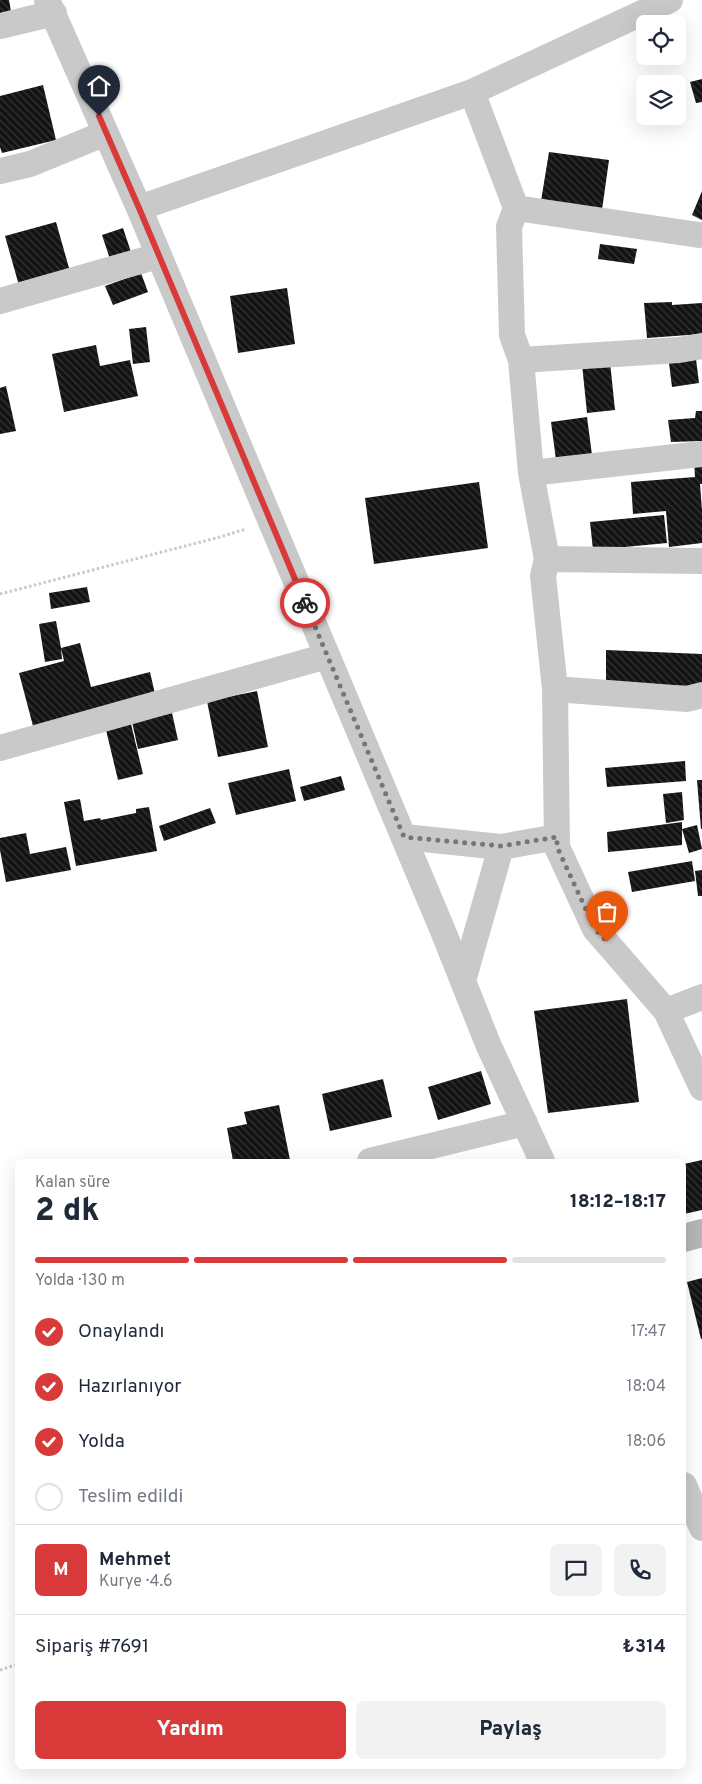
<!DOCTYPE html>
<html lang="tr">
<head>
<meta charset="utf-8">
<style>
  body { margin:0; font-family:Overpass,sans-serif; background:#f2f2f3; color:#1f2937; height:100vh; display:flex; flex-direction:column; font-size:19px; white-space:nowrap }
  * { box-sizing:border-box; margin:0 }
  p { font-size:16px; color:#747a83 }
  .icon { flex:none; width:28px; height:28px; fill:none; stroke:currentColor; stroke-width:2; stroke-linecap:round; stroke-linejoin:round }
  .map { position:relative; flex:1; overflow:hidden }
  .side { position:absolute; left:15px; top:1159px; width:671px; height:610px; display:flex; flex-direction:column; background:#fff; border-radius:8px; box-shadow:0 5px 20px #0002 }
  .side>* { flex:none }
  .buttons { position:absolute; left:636px; top:15px; display:grid; gap:10px }
  .buttons a { display:grid; place-items:center; width:50px; height:50px; border-radius:8px; background:#fff; box-shadow:0 5px 20px #0002; font-size:25px }
  .pin { position:absolute; display:grid; place-items:center; width:42px; height:42px; color:#fff; margin:-51px -21px; border-radius:50% 50% 50% 0; rotate:-45deg; box-shadow:0 0 5px #0007 }
  .pin .icon { rotate:45deg }
  .courier { position:absolute; display:grid; place-items:center; width:50px; height:50px; margin:-25px; border:4px solid #d73a39; border-radius:50%; background:#fff; color:#222; box-shadow:0 1px 6px #0007 }
  .head em { font-style:normal; font-weight:800 }
  .head div { display:flex; flex-direction:column-reverse }
  .head { display:flex; align-items:center; justify-content:space-between; height:85px; padding:0 20px }
  h1 { font-size:32px; font-weight:800; line-height:38px }
  .bar { display:grid; grid-template-columns:repeat(4,1fr); gap:8px 5px; align-content:center; height:60px; padding:0 20px }
  .bar i { height:6px; border-radius:4px; background:#e0e1e3 }
  .bar .selected { background:#d73a39 }
  .bar p { grid-column:span 4 }
  .line { display:flex; align-items:center; gap:12px; padding:0 20px; border-top:1px solid #e0e1e3 }
  .line div { flex:1 }
  .round { display:grid; place-items:center; flex:none; width:52px; height:52px; border-radius:8px; background:#f2f2f3 }
  ol { padding:0 20px; list-style:none }
  li { display:flex; align-items:center; gap:15px; height:55px }
  li p { margin-inline-start:auto }
  li .icon { padding:5px; border-radius:50%; background:#d73a39; color:#fff; stroke-width:4 }
  li:last-child { color:#747a83 }
  li i { width:28px; height:28px; border:2px solid #e0e1e3; border-radius:50% }
  .button { display:flex; gap:10px; margin-top:auto; padding:10px 20px }
  .button a { flex:1; height:58px; border-radius:8px; background:#d73a39; color:#fff; font-size:20px; font-weight:800; line-height:58px; text-align:center }
  .button a+a { background:#f2f2f3; color:#1f2937 }
  .map>svg:first-child { display:block }
  .building { fill:url(#building-back-hatch) }
  .lines { fill:none; stroke-linecap:round; stroke-linejoin:round }
  .path { stroke:#c9c9c9; stroke-width:3; stroke-dasharray:2.5 2.5; stroke-linecap:butt }
  .street { stroke:#c9c9c9; stroke-width:26 }
  .secondary { stroke:#b6b6b6; stroke-width:28 }
  .done { stroke:#767676; stroke-width:5; stroke-dasharray:0 9 }
  .route { stroke:#d73a39; stroke-width:6 }
</style>
</head>
<body>
<div class="map">
<svg width="702" height="1784" viewBox="0 0 702 1784">
  <defs>
    <pattern id="building-back-hatch" width="6" height="6" patternUnits="userSpaceOnUse" patternTransform="scale(1.25)"><rect width="6" height="6" fill="#131313"/><path d="M-1 5l2 2M0 0l6 6M5-1l2 2" fill="none" stroke="#363636"/></pattern>
  </defs>
  <rect width="100%" height="100%" fill="#fff"/>
  <path class="building" d="M0,0H9L12,17L0,19Z
    M702,79V102L696,103L690,82Z
    M43,85L56,140L2,153L0,147V96Z
    M549,152L609,160L602,210L541,201Z
    M702,191V220L692,215Z
    M56,222L71,275L20,289L5,236Z
    M123,228L133,258L112,265L102,235Z
    M600,244L637,249L634,264L598,259Z
    M141,273L148,292L113,305L105,286Z
    M287,288L295,344L238,353L230,296Z
    M672,302V305L702,303V334L647,338L644,303Z
    M146,327L150,362L133,364L129,329Z
    M96,345L100,366L130,360L138,396L64,412L52,354Z
    M696,359L699,383L672,387L669,363Z
    M610,362L615,410L587,413L582,364Z
    M6,386L16,431L0,434V388Z
    M696,411H702V441L671,442L668,420L695,418Z
    M587,417L592,455L556,460L551,422Z
    M702,460V484H700L702,510V543L669,547L666,511L633,514L631,482L695,477L694,461Z
    M479,482L488,548L374,564L365,498Z
    M664,515L667,543L593,550L590,522Z
    M87,587L90,602L51,609L49,593Z
    M56,621L61,648L80,643L91,687L150,672L155,694L33,726L19,673L64,661L61,648L62,659L45,662L39,624Z
    M606,650L702,654V686L606,685Z
    M257,691L268,747L218,757L207,701Z
    M172,713L178,740L138,749L132,722Z
    M131,724L143,774L118,780L106,730Z
    M685,761L686,781L607,787L605,768Z
    M289,769L296,801L236,815L228,783Z
    M341,776L345,790L304,801L300,787Z
    M697,780H702V829H701Z
    M682,792L684,820L666,823L663,794Z
    M80,799L84,821L100,818L101,820L136,813V809L149,807L157,851L76,866L64,802Z
    M210,808L216,823L164,841L159,826Z
    M682,822V845L608,852L607,832Z
    M697,825L702,849L689,853L682,829Z
    M26,833L30,854L66,847L71,870L6,882L0,850V838Z
    M692,861L695,881L632,892L628,872Z
    M702,870V896H698L695,871Z
    M627,999L639,1102L548,1113L534,1011Z
    M481,1071L491,1104L438,1120L428,1087Z
    M383,1079L392,1117L330,1131L322,1094Z
    M279,1105L290,1160L281,1161H233L227,1128L247,1124L244,1112Z
    M702,1160V1210L684,1214V1164Z
    M702,1278V1339H701L687,1282Z"/>
  <g class="lines">
    <path class="path" d="M0,594L220,537L246,529
      M0,1670L18,1664"/>
    <path class="street" d="M47,0L139,208L443,931L488,1044L542,1161
      M670,0L472,92L516,208L509,227L512,335L521,360L531,473L547,559L543,576L555,689L557,847L595,929L666,1011L702,1088
      M0,26L54,13
      M0,171L30,164L106,133
      M139,208L472,92
      M516,208L699,235
      M0,301L158,256
      M521,360L679,350L702,346
      M531,473L702,454
      M547,559L702,561
      M555,689L687,699L702,695
      M0,748L327,656
      M404,837L501,847
      M463,981L501,847L557,837
      M666,1011L702,997
      M370,1161L525,1123
      M684,1485L702,1528"/>
    <path class="secondary" d="M684,1238L702,1233"/>
  </g>
  <g class="lines">
    <path class="done" d="M305,603L404,837L501,846L557,837V847L595,929L607,942"/>
    <path class="route" d="M99,116L139,208L305,603"/>
  </g>
</svg>
<div class="buttons">
<a><svg class="icon" aria-label="locate" viewBox="0 0 24 24"><circle cx="12" cy="12" r="6"/><path d="M12 2v4M12 18v4M2 12h4M18 12h4"/></svg></a>
<a><svg class="icon" aria-label="layers" viewBox="0 0 24 24"><path d="M12 4l9 5-9 5-9-5zM3 14l9 5 9-5"/></svg></a>
</div>
<div class="pin" style="left:607px;top:942px;background:#ea580c"><svg class="icon" aria-label="bag" viewBox="0 0 24 24"><path d="M5 8h14l-1 12H6zM9 8a3 3 0 0 1 6 0"/></svg></div>
<div class="pin" style="left:99px;top:116px;background:#1f2937"><svg class="icon" aria-label="home" viewBox="0 0 24 24"><path d="M3 11l9-7 9 7M6 9v11h12V9"/></svg></div>
<div class="courier" style="left:305px;top:603px"><svg class="icon" aria-label="bike" viewBox="0 0 24 24"><circle cx="6" cy="16" r="4"/><circle cx="18" cy="16" r="4"/><path d="M6 16l4-8h5l3 8M10 8l3 8H6M13 5h3"/></svg></div>
<section class="side">
<div class="head"><div><h1>2 dk</h1><p>Kalan süre</p></div><em>18:12–18:17</em></div>
<div class="bar"><i class="selected"></i><i class="selected"></i><i class="selected"></i><i></i><p>Yolda · 130 m</p></div>
<ol>
<li><svg class="icon" aria-label="check" viewBox="0 0 24 24"><path d="M5 12l5 5 9-10"/></svg>Onaylandı<p>17:47</p></li>
<li><svg class="icon" aria-label="check" viewBox="0 0 24 24"><path d="M5 12l5 5 9-10"/></svg>Hazırlanıyor<p>18:04</p></li>
<li><svg class="icon" aria-label="check" viewBox="0 0 24 24"><path d="M5 12l5 5 9-10"/></svg>Yolda<p>18:06</p></li>
<li><i></i>Teslim edildi</li>
</ol>
<div class="line" style="height:90px"><b class="round" style="background:#d73a39;color:#fff">M</b><div><b>Mehmet</b><p>Kurye · 4.6</p></div><a class="round"><svg class="icon" aria-label="chat" viewBox="0 0 24 24"><path d="M4 5h16v11H9l-5 4z"/></svg></a><a class="round"><svg class="icon" aria-label="phone" viewBox="0 0 24 24"><path d="M5 4h4l2 5-3 2q2 4 5 5l2-3 5 2v4C11 20 4 13 5 4z"/></svg></a></div>
<div class="line" style="height:65px"><div>Sipariş #7691</div><b>₺314</b></div>
<div class="button"><a>Yardım</a><a>Paylaş</a></div>
</section>
</div>
</body>
</html>
